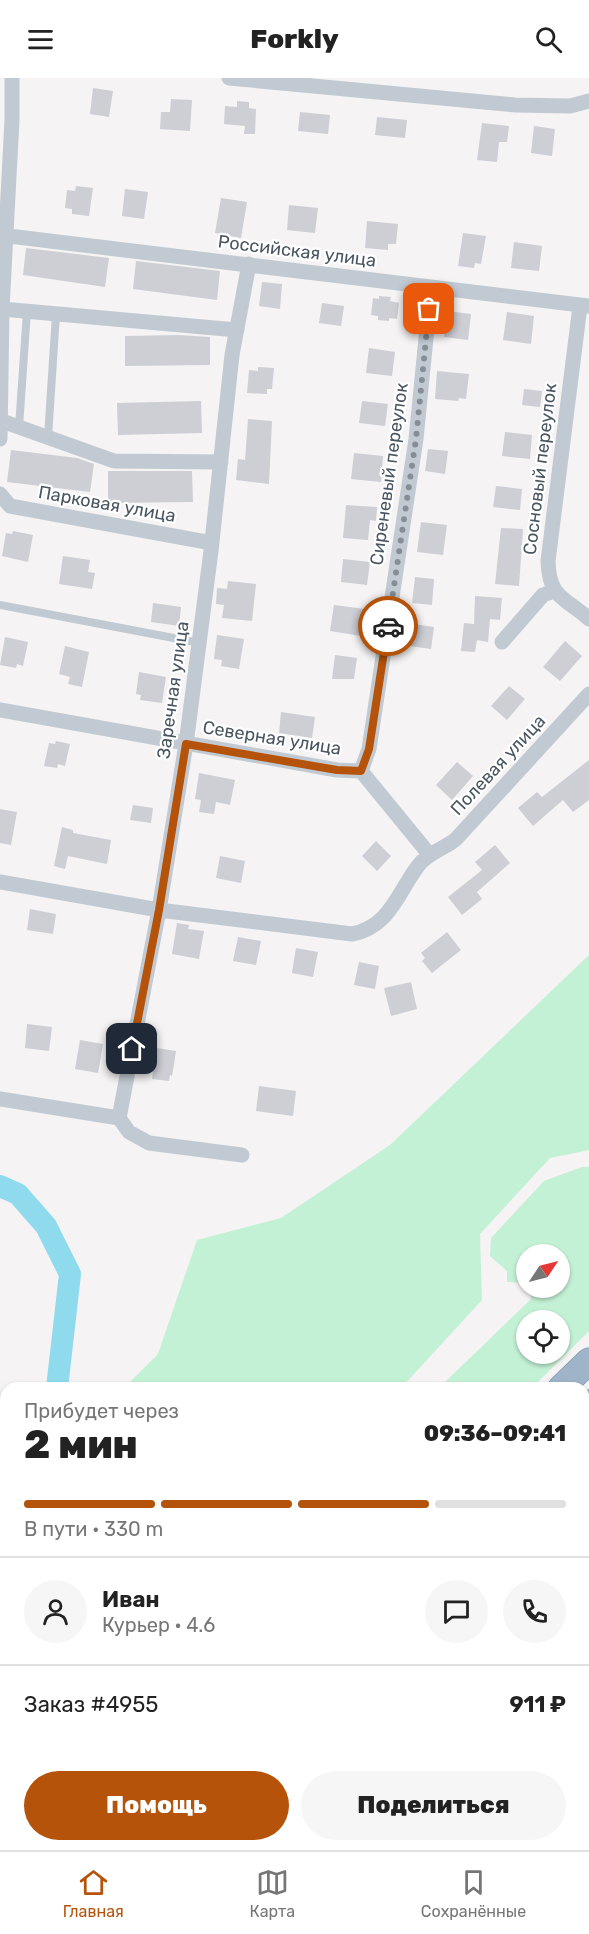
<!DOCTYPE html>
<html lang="ru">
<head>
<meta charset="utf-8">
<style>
  body { margin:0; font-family:Rubik,sans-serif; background:#f6f6f6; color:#222; height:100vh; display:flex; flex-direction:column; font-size:22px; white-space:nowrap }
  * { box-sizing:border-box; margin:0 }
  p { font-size:20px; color:#767676 }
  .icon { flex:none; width:33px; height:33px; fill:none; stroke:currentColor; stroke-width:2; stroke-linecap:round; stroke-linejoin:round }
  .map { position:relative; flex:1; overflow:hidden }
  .details { position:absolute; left:0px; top:1304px; width:590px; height:470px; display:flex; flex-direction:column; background:#fff; border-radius:18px 18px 0 0; box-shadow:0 2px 4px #0004 }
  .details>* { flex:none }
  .needle { width:39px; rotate:55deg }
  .tools { position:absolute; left:516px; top:1166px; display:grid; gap:12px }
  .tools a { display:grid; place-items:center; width:54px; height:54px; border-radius:50%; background:#fff; box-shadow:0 2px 4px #0004; font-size:30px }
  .pin { position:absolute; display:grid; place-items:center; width:51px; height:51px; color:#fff; margin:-26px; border-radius:12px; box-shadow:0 3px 9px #0006 }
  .courier { position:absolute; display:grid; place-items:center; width:60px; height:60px; margin:-30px; border:4px solid #b45309; border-radius:50%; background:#fff; color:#222; box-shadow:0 2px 8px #0007 }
  .overview em { font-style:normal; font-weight:800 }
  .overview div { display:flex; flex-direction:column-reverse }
  .overview { display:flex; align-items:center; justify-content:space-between; height:102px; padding:0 24px }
  h1 { font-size:39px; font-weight:800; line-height:45px }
  .bar { display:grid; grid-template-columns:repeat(4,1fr); gap:9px 6px; align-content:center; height:72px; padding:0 24px }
  .bar i { height:8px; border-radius:4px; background:#e0e0e0 }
  .bar .current { background:#b45309 }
  .bar p { grid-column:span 4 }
  .line { display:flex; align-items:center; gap:15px; padding:0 24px; border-top:2px solid #e0e0e0 }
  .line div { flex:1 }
  .round { display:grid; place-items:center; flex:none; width:63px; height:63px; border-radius:32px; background:#f6f6f6 }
  .cta { display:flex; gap:12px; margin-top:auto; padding:12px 24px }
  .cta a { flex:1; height:69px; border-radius:36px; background:#b45309; color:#fff; font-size:24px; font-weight:800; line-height:69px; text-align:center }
  .cta a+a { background:#f6f6f6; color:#222 }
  header { display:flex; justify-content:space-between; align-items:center; height:78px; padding:0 24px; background:#fff; font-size:27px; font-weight:800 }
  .tab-bar { display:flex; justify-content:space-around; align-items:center; height:84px; border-top:2px solid #e0e0e0; background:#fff; font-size:16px; color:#767676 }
  .tab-bar a { display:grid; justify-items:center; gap:3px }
  .tab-bar .current { color:#b45309 }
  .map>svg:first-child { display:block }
  .green { fill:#c3f1d5; fill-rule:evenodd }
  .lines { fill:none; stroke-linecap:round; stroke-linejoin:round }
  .river { stroke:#90daee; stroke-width:22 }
  .building { fill:#cdcfd5 }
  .trunk-casing { stroke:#7690ad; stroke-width:27 }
  .service { stroke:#c1cad2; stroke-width:8 }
  .minor { stroke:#c1cad2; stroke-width:15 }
  .tertiary { stroke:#c1cad2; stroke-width:20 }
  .trunk { stroke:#9fb4c9; stroke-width:26 }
  .rail { stroke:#b5b8bd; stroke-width:4 }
  .done { stroke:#868d94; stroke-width:6; stroke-dasharray:0 10.8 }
  .route { stroke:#b45309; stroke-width:8 }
  .labels { text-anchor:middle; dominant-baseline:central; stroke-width:4.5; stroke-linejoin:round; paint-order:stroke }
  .street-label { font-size:18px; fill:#4a5661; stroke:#fff }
</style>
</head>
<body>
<header><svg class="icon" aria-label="menu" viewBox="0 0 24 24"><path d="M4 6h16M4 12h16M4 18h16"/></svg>Forkly<svg class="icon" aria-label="search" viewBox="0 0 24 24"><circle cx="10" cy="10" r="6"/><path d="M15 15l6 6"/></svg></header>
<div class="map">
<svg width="589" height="1772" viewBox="0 0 589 1772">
  <rect width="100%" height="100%" fill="#f5f3f3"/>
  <path class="green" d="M589,877V1072L550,1080L480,1156L482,1222L402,1309H125L158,1276L197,1162L281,1140L390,1067Z
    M582,1089H589V1253L533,1309H440L531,1221L529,1209H560V1176H526V1205L507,1204V1193L490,1178L491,1160L544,1103ZM526,1242H560V1275H526Z
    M589,1427V1544L584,1548V1430Z
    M589,1563V1705L584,1721V1567Z
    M492,1767H559L558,1772H488Z"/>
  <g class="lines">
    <path class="river" d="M0,1108L18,1116L46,1148L70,1196L57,1310
      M409,1767L411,1772"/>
  </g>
  <path class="building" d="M93,10L113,13L109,39L90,36Z
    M171,21L192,22L190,53L160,51L161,34H170Z
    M237,23L249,24V30L256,31L255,56H244L245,48L224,46L225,28L237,29Z
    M300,34L330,37L328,56L298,53Z
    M377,39L407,42L405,60L375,57Z
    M482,45L509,48L507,64H499L497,84L477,82Z
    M534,48L555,51L552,78L531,75Z
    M76,108L93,110L89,138L72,136V131L65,130L67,112L75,113Z
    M125,111L148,114L144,141L122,138Z
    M221,120L247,124L241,160L215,155Z
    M289,127L318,130L315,155L287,152Z
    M367,143L398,146L396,166H388V172L365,170Z
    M463,155L486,158L481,186L475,185L474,190L458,188Z
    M514,164L542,168L539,193L511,190Z
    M26,170L109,180L105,209L23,197Z
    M136,183L220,193L217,222L133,211Z
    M262,204L282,206L280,231L259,228Z
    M379,218L391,219L390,223L399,225L397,241L389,240V243L378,242V238L371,237L373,220L379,221Z
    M322,225L344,228L341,248L319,245Z
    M447,233L471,236L468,262L444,259Z
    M507,234L534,238L531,266L503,262Z
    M178,257L210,259V287L125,288V258Z
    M369,270L395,274L392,298L366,295Z
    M258,289L274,290L272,311H267V316L247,315L249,292L258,293Z
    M437,293L469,296L466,321L459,320L458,323L435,321Z
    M524,311L542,313L540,329L522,327Z
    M201,323L202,355L118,357L117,325Z
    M362,323L388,326L385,348L359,345Z
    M248,341L272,343L269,406L236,402L238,381L245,382Z
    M505,354L532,357L530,381L502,378Z
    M428,371L448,373L445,396L425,393Z
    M11,372L77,380L94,386L90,414L7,404Z
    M354,375L383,378L381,404L351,401Z
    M108,393H192L193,424L108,425Z
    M496,408L522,411L520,432L493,429Z
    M346,427L377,429L376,443L370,442L368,462L343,460Z
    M421,444L447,447L443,477L417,474Z
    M501,450L523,451L519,508L495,506Z
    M13,453L33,457L28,484L2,478L6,455L12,456Z
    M63,478L90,482L88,494L95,495L92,511L59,506Z
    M343,481L370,484L367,507L341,504Z
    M415,499L434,501L432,527L412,525Z
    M228,503L256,506L252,543L222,540L224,527L216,526L217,510L227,511Z
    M475,518L502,520L500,542L490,541L488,564L477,562L475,574L461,573L464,545L474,546Z
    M153,525L181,529L179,548L151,544Z
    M334,527L365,531L361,558L330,553Z
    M414,546L434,549L431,571L403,567L406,550L413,551Z
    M217,557L244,561L239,591L221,588L222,582L214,581Z
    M5,559L28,564L23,588L17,586L16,590L0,587Z
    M565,563L582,578L560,603L543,589Z
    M65,568L89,574L82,609L68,606L70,599L59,596Z
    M335,577L357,580L354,601H332Z
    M139,594L166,599L162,625L140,622L141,617L136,616Z
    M509,608L525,621L507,642L491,628Z
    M281,634L315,639L312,660L279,655Z
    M56,663L70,666L65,688L58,686L57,690L44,688L49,665L55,666Z
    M589,682V722L573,734L563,722L533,748L518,730L537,714L542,719Z
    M457,684L473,698L452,722L436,707Z
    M199,695L235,702L230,727L216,724L214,736L199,734L201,722L195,721Z
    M133,727L153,730L151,745L130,742Z
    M0,731L17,734L11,767L0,765Z
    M62,749L73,752V755L111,762L107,786L68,778L65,791L54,788Z
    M376,763L391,778L377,793L362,778Z
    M495,767L510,785L477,814L482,821L462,837L448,819L482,792L475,784Z
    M220,778L245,783L241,805L216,800Z
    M30,831L56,836L53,856L27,852Z
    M177,845L189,847L188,851L204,853L199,881L172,876Z
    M447,854L461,872L432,895L422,883L425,880L421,875Z
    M238,859L261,863L256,887L233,883Z
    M296,870L318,874L313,899L292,895Z
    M359,884L379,888L375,911L354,907Z
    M411,904L417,931L391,938L384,910Z
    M27,946L52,949L49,973L25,970Z
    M80,962L103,966L98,995L75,991Z
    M157,970L176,973L172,998L170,997L169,1003L152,1001L153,994L150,993L152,977H156Z
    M259,1008L296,1013L293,1038L256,1033Z"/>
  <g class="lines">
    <g class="trunk-casing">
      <path id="trunk" d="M561,1310L589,1283
        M584,1330L589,1325
        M0,1741L6,1738
        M9,1772L17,1767"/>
    </g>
    <path class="service" d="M19,349L27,233
      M48,359L56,236
      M0,527L200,565"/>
    <path class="minor" d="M229,0L515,27L570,28L589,23
      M0,157L589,228
      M580,228L548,483C549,521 565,519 589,541
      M2,231L237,252
      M2,343L114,383L221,384
      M0,361L2,231L12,42V0
      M0,416L10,428L212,465
      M502,564L543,517L554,513
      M0,632L337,692L361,693
      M361,693L369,671L416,361L431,210
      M361,693L429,776
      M0,804L159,832L352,856C390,849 398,814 418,788C427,775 444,771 456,761L589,616
      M0,1021L119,1040L129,1054L149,1065L242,1077
      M119,1040L159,832L186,666L211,473L232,277L249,186"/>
    <path class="tertiary" d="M0,1701L6,1713
      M33,1767L36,1772
      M108,1772L114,1767"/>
    <use href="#trunk" class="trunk"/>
    <path class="rail" d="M584,1561L589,1557
      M244,1772L252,1767"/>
  </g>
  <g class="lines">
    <path class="done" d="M388,548L416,361L429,231"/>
    <path class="route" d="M132,971L159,832L186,666L337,692L361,693L369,671L388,548"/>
  </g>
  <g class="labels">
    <g class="street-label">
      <text transform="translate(297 173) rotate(7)">Российская улица</text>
      <text transform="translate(540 391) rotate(-83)">Сосновый переулок</text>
      <text transform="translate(389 396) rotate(-82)">Сиреневый переулок</text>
      <text transform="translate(107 426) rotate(10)">Парковая улица</text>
      <text transform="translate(173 612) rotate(-82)">Заречная улица</text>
      <text transform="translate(272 660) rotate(9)">Северная улица</text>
      <text transform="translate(498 687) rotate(-47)">Полевая улица</text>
    </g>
  </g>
</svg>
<div class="tools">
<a><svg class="needle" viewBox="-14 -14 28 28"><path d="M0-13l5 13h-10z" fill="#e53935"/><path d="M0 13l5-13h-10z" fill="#767676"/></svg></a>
<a><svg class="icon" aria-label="locate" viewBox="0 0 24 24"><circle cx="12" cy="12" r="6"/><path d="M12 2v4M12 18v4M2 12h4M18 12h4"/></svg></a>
</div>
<div class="pin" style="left:429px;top:231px;background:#ea580c"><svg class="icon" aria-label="bag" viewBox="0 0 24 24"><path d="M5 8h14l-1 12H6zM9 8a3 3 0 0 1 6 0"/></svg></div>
<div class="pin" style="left:132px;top:971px;background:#1f2937"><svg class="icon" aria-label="home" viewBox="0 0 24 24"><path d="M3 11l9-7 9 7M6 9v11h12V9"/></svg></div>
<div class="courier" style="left:388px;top:548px"><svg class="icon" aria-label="car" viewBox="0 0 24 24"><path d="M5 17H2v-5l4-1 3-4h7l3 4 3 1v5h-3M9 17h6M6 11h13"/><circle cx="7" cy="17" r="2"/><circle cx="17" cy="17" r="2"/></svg></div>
<section class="details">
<div class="overview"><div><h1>2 мин</h1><p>Прибудет через</p></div><em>09:36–09:41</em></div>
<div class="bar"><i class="current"></i><i class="current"></i><i class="current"></i><i></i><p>В пути · 330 m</p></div>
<div class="line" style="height:108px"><a class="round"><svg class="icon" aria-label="person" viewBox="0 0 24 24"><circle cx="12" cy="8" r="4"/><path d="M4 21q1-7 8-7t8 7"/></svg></a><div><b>Иван</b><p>Курьер · 4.6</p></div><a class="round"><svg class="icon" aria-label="chat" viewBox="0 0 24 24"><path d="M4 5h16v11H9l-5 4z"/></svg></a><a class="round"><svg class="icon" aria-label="phone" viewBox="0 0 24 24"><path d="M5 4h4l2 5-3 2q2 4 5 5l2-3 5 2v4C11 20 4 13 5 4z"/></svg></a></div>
<div class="line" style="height:78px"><div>Заказ #4955</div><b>911 ₽</b></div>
<div class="cta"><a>Помощь</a><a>Поделиться</a></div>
</section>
</div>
<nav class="tab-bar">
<a class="current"><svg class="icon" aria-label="home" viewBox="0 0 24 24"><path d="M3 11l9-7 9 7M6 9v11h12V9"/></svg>Главная</a>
<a><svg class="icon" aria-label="map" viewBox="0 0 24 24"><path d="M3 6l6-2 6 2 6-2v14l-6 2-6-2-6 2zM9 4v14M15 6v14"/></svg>Карта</a>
<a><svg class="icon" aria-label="saved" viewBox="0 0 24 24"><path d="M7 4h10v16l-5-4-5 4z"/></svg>Сохранённые</a>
</nav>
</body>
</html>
